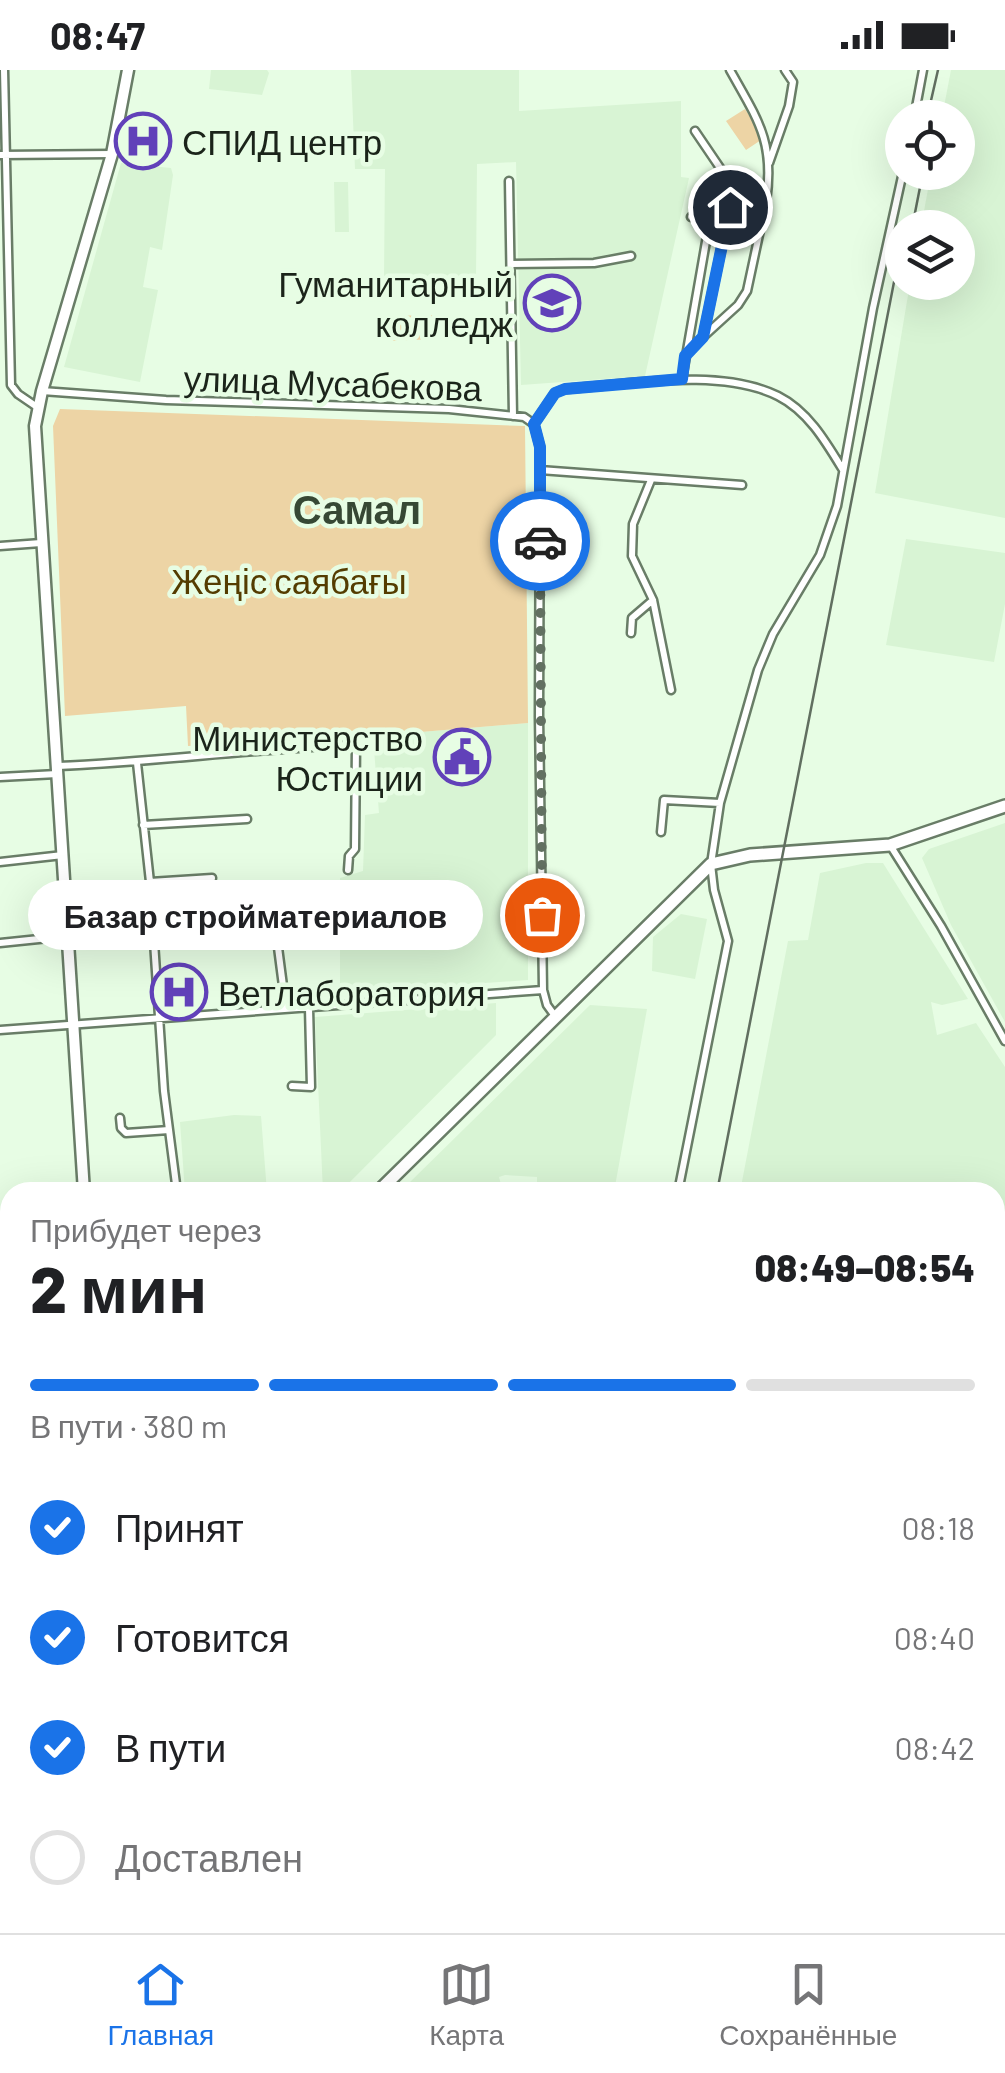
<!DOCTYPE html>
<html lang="ru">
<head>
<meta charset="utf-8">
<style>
  body { margin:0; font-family:Barlow,sans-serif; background:#f2f2f2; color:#202124; height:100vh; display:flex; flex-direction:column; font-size:38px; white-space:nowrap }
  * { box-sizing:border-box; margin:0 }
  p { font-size:32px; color:#757577 }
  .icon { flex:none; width:55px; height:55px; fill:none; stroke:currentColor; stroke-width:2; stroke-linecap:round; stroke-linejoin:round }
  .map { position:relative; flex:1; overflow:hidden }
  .details { position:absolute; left:0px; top:1112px; width:1005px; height:752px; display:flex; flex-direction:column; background:#fff; border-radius:30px 30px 0 0; box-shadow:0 10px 40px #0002 }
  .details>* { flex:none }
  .controls { position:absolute; left:885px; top:30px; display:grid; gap:20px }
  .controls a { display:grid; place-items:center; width:90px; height:90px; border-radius:50%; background:#fff; box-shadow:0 10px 40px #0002; font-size:50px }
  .pin { position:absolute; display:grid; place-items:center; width:85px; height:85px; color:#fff; margin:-42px; border:5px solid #fff; border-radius:50%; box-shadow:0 2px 10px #0007 }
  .courier { position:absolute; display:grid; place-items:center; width:100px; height:100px; margin:-50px; border:8px solid #1a73e8; border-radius:50%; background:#fff; color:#222; box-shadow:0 2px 12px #0007 }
  .bubble { position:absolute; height:70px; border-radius:35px; background:#fff; box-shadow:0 10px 40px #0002; font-size:32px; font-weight:800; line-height:70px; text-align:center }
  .head em { font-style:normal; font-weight:800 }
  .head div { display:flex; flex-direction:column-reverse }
  .head { display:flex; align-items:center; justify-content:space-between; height:170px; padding:0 30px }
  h1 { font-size:65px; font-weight:800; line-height:75px }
  .bar { display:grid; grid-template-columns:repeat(4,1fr); gap:15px 10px; align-content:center; height:120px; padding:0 30px }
  .bar i { height:12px; border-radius:8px; background:#e0e0e0 }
  .bar .on { background:#1a73e8 }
  .bar p { grid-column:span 4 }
  ol { padding:0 30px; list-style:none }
  li { display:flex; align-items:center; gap:30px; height:110px }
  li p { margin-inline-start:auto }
  li .icon { padding:10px; border-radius:50%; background:#1a73e8; color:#fff; stroke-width:4 }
  li:last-child { color:#757577 }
  li i { width:55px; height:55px; border:5px solid #e0e0e0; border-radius:50% }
  .status { display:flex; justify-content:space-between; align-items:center; height:70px; padding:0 50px; background:#fff; direction:ltr }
  .status svg { height:28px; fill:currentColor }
  .dock { display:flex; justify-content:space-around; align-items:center; height:140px; border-top:2px solid #e0e0e0; background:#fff; font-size:28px; color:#757577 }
  .dock a { display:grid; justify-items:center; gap:5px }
  .dock .on { color:#1a73e8 }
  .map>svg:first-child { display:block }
  .built { fill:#d8f4d4 }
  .green { fill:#edd4a5 }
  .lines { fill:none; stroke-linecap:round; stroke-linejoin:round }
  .minor-casing { stroke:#697d67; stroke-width:11 }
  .secondary-casing { stroke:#697d67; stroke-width:15 }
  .primary-casing { stroke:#697d67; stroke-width:16 }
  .minor { stroke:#fff; stroke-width:6 }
  .secondary { stroke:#fff; stroke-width:10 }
  .primary { stroke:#fff; stroke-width:11 }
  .rail { stroke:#616f60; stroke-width:2.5 }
  .done { stroke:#627061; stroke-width:10; stroke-dasharray:0 18 }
  .route { stroke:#1a73e8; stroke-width:12 }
  .labels { text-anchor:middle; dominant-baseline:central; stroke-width:9; stroke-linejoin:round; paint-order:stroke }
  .poi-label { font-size:35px; fill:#1b241a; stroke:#e7fde4; text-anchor:start }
  .street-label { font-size:35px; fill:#1b241a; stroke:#e7fde4 }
  .park-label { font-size:35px; fill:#543c00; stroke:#e7fde4 }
  .quarter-label { font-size:40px; font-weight:bold; fill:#364834; stroke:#e7fde4 }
</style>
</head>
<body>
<div class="status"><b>08:47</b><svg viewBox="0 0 49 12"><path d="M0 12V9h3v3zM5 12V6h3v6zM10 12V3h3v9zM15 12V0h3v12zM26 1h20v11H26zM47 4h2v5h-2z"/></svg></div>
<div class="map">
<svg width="1005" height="1863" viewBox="0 0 1005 1863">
  <rect width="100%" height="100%" fill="#e7fde4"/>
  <path class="built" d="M211,0H267L269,3L262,25L209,19Z
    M351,0H519V41L681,31V107L689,108L645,306L521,315L516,92L477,94L476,208H384L385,99H355Z
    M951,0H1005V448L875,423L910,213L958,212V158L921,157L931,103L958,102V48L942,47Z
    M121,93L171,98L173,105L162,180L150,177L143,217L158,220L140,312L64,297Z
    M334,112H348L349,162H335Z
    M906,469L1005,483V534L994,592L886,575Z
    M528,653V910L340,923V808L363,801L365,745L379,743L373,666Z
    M1005,753V952L951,855L922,788L929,779Z
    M866,793H883L968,929L942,935L931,932L937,965L976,953L1005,997V1155L995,1164V1122H740L788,871L808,870L820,803Z
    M681,844L707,849L695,909L652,901L653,867Z
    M496,933V965L340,1122H323L315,947Z
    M590,935L647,939L614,1122H537V1107L505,1105L499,1107L503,1122H412L409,1113Z
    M234,1045L261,1046L267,1122H185L180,1052Z
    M235,1855H456L457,1863H235Z"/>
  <path class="green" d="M745,39L764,68L746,80L726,51Z
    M435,245L436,269L389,271V246Z
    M60,339L525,356L528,653L373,666L188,676L186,636L65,646L53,356Z"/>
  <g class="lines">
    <g class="minor-casing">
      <path id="minor" d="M4,0L11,315L18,324L37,337
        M914,48L923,0
        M695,61L733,117L739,137
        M0,85L112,84
        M769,93L789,36L793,12L785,0
        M509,111L513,346
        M691,147L766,132C775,72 758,50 730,0
        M511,194L594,193L631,186
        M704,266L738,235L747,221L766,132
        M686,285L703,267L730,137
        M682,309L711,143
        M42,321L166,330L449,339L524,347L534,354L540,377L539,647L543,920
        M534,354L555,323L565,319C628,315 719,297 778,326C808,341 826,372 843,400
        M540,400L742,415
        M651,410L633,454L632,486L653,530L671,620
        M0,476L41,473
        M631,563L632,548L653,530
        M137,693L150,812L164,1021L177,1122
        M58,696C158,692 256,678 356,675L355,779L349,786L348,800
        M0,707L57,704
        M143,755L247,749
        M661,762L664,730L720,733
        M890,775L941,856L1005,971
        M0,792L63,785
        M150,812L212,808
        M276,862L286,939
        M0,873L68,866
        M0,960L543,920L547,935L555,946
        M292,1016L311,1017L309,938
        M120,1048L121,1058L126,1063L169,1060
        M678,1122L728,871L714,820L711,794L720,733L758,600L773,564L820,485L837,436L873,238L903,102
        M0,1318L10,1454
        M995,1697H1005
        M995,1815L1005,1814
        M35,1855V1863
        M138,1855L139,1863
        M531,1863L532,1855
        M639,1863L641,1855
        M954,1863V1855"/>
    </g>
    <g class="secondary-casing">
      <path id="secondary" d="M84,1122L35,356L42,321L112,84L128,0"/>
    </g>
    <g class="primary-casing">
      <path id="primary" d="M378,1122L711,794L750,785L890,775L1005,736
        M0,1194L10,1193
        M0,1212H10"/>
    </g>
    <use href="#minor" class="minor"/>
    <use href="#secondary" class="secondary"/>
    <use href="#primary" class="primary"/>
    <path class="rail" d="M927,48L938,0
      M912,158L923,102
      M717,1122L902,171
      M579,1863L580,1855"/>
  </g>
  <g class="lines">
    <path class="done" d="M540,471L542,845"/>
    <path class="route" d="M540,471V377L534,354L555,323L565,319L682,309L685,286L703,267L730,137"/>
  </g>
  <defs>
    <g id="hospital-ring" transform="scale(2.875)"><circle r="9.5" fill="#e7fde4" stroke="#6141b9" stroke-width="1.5"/><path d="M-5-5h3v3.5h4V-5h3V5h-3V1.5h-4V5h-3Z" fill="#6141b9"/></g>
    <g id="university-ring" transform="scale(2.875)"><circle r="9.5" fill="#e7fde4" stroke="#6141b9" stroke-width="1.5"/><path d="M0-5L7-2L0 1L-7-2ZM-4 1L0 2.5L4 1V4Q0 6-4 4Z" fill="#6141b9"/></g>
    <g id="civic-ring" transform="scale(2.875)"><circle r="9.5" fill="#e7fde4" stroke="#6141b9" stroke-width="1.5"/><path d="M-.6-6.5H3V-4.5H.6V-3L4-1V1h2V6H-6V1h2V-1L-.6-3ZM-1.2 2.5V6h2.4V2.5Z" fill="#6141b9"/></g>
  </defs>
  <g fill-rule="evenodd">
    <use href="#hospital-ring" x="143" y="71"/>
    <use href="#university-ring" x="552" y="233"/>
    <use href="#civic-ring" x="462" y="687"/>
    <use href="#hospital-ring" x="179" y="922"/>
  </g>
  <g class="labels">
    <g class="poi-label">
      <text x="182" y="71">СПИД центр</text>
      <text x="513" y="213" text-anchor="end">Гуманитарный<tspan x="513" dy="40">колледж</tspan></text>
      <text x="423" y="667" text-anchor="end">Министерство<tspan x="423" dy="40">Юстиции</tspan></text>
      <text x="218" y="922">Ветлаборатория</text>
    </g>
    <g class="street-label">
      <text transform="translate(333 312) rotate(2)">улица Мусабекова</text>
    </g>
    <g class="park-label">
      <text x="289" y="510">Жеңіс саябағы</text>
    </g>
    <g class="quarter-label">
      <text x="357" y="438">Самал</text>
    </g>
  </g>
</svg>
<div class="controls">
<a><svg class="icon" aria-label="locate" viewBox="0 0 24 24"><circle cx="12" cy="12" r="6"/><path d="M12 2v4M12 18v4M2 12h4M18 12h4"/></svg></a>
<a><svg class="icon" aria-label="layers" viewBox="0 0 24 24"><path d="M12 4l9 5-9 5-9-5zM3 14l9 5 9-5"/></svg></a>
</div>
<div class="pin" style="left:542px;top:845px;background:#ea580c"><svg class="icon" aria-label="bag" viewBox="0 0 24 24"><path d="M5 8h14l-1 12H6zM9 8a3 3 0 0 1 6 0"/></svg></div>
<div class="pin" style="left:730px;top:137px;background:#1f2937"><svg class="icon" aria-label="home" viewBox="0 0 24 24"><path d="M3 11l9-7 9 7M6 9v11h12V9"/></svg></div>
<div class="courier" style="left:540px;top:471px"><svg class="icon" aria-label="car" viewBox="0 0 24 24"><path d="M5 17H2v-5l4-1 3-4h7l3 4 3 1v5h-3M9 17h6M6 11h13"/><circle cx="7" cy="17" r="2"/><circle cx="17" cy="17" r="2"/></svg></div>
<div class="bubble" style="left:28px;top:810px;width:455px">Базар стройматериалов</div>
<section class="details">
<div class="head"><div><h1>2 мин</h1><p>Прибудет через</p></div><em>08:49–08:54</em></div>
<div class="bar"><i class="on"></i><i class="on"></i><i class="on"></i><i></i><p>В пути · 380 m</p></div>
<ol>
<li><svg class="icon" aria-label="check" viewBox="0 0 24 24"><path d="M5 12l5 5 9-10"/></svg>Принят<p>08:18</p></li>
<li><svg class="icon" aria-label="check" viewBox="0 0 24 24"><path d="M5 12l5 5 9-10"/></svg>Готовится<p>08:40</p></li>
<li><svg class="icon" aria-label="check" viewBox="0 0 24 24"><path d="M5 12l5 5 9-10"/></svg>В пути<p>08:42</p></li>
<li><i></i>Доставлен</li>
</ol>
</section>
</div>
<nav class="dock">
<a class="on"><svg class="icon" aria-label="home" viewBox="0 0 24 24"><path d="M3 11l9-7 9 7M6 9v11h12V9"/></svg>Главная</a>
<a><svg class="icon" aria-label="map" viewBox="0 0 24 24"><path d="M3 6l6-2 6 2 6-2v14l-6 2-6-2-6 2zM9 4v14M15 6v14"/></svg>Карта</a>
<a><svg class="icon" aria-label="saved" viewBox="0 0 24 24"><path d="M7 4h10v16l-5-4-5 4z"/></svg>Сохранённые</a>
</nav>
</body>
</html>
